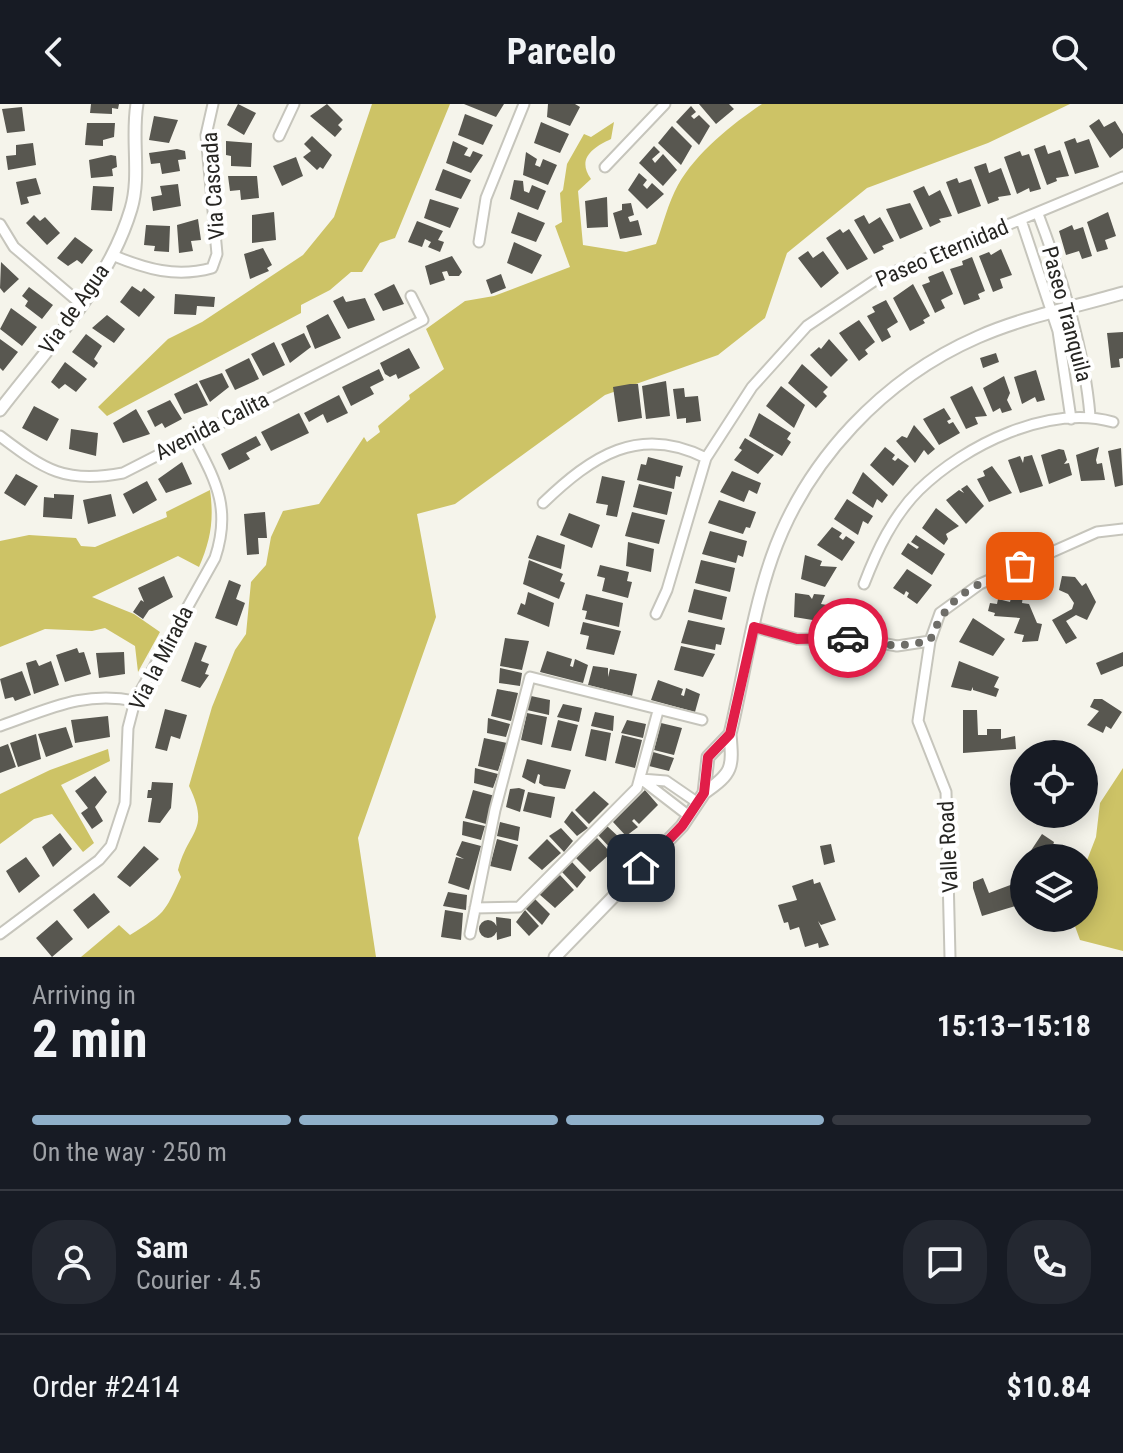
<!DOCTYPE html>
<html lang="en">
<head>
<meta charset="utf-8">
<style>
  body { margin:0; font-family:"Roboto Condensed",sans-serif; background:#242831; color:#f1f3f6; height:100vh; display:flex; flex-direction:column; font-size:30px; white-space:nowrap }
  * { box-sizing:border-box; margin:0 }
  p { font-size:26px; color:#9ea1a6 }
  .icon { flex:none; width:44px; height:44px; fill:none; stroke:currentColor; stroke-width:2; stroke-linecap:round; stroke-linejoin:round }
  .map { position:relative; height:853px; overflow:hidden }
  .drawer { display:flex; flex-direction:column; background:#171b24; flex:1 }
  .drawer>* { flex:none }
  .controls { position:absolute; left:1010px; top:636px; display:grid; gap:16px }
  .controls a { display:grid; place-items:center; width:88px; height:88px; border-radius:50%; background:#171b24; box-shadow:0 4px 20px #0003; font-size:40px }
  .pin { position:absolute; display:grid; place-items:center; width:68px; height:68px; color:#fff; margin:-34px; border-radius:16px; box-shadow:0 4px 12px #0006 }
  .courier { position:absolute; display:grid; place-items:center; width:80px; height:80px; margin:-40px; border:6px solid #e11d48; border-radius:50%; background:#fff; color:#222; box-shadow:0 2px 10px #0007 }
  .overview em { font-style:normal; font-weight:700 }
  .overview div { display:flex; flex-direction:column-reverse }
  .overview { display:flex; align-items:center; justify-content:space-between; height:136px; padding:0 32px }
  h1 { font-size:52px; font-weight:700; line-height:60px }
  .bar { display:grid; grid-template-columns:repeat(4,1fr); gap:12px 8px; align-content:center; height:96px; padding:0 32px }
  .bar i { height:10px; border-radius:6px; background:#363941 }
  .bar .active { background:#90b0ca }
  .bar p { grid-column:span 4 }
  .line { display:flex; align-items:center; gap:20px; padding:0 32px; border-top:2px solid #363941 }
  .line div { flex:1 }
  .round { display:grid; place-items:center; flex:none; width:84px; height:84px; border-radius:32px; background:#242831 }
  header { display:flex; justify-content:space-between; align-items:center; height:104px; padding:0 32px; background:#171b24; font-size:36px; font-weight:700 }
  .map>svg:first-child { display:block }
  .green { fill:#cdc366 }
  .building { fill:#585750 }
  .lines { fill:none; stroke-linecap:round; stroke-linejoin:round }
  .minor-casing { stroke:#c6c5bc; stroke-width:13 }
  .tertiary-casing { stroke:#c6c5bc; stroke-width:15 }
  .minor { stroke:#fff; stroke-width:9 }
  .tertiary { stroke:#fff; stroke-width:11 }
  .done { stroke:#6e6d68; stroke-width:8; stroke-dasharray:0 14.4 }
  .route { stroke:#e11d48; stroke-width:10 }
  .labels { text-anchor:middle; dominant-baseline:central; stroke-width:8; stroke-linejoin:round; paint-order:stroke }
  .street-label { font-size:22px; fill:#262522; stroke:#fff }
</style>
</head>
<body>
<header><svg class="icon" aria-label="back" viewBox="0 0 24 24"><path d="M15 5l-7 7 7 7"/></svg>Parcelo<svg class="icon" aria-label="search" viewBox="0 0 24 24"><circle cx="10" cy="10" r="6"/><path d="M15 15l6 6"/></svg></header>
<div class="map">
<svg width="1123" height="853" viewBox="0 0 1123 853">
  <rect width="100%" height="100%" fill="#f5f4eb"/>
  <path class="green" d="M372,0H450L395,134L380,139L362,168H351L330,186L301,201V209L107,312L98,303L168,235L202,218L303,151L334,113Z
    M762,0H1070L988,39L867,84L787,149L765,214L718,251L605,291L455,400L417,410L436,513L358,734L376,853H81L119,821L130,831C165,809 164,810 181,773L178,766C188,726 211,727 189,682L212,603L235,546L246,530L251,478L266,461L271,433L283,407L319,400L364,333L367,338L380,328L378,322L410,295L409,291L444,265L426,225L465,197L494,192L570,163L555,122L562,118L560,89L563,86L567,60L584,30L591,33L614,18L611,35C594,43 576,54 591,75L578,87L583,141L626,148L656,140C663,121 668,99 678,81C696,49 732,20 762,0Z
    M210,386C214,416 211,435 199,463L178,452L92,493L134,510L160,528L138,568L135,542L105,524L92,527L45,525L0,543V437L29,431L76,434L81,442L95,443L167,413L166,408Z
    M108,645L110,657L61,681L94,739L83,748L52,710L34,715L0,740V690L50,666Z
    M1123,664V847L1080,836L1072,814H1084V764L1096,733L1100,699Z"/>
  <path class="building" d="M91,0H119L118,5L112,4V10L90,9Z
    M238,0L256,9L244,31L227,21Z
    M327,0L343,16L338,21L342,25L335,33L310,12Z
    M464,0H504L496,13Z
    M548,0H575L580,3L570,22L547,13Z
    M699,0H729L734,5L716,20Z
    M691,2L696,8L691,12L694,15L699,11L710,22L699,41L676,18Z
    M22,3L25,27L7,29L2,5Z
    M465,10L493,21L483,41L458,31Z
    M154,12L178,16L169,39L149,36Z
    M1099,15L1104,23L1115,17L1123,30V44L1110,54L1089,22Z
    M541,18L569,30L560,49L534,39Z
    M87,19H115L114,33L103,36V42L85,41Z
    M672,22L692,42L681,61L658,39Z
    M312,32L332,51L323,65L320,63L317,66L303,53L311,47L304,40Z
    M1075,34L1077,39L1089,35L1099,63L1075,70L1064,38Z
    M226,37L252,39L251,63L231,62V52L226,51Z
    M453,37L468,44L464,51L470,53L473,47L483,51L471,69L446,59Z
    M33,39L36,61L8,66L6,52L16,51V41Z
    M1045,41L1048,50L1060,46L1069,72L1056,74L1057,77L1047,81L1034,45Z
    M654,42L660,48L652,55L655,59L663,50L677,66L663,82L639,59Z
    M177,45L185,47L186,55L178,56L180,67L162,70L160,59L151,60L149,49Z
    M1020,47L1022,52L1029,50L1041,85L1030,88L1029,84L1017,90L1004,53Z
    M526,48L537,55L535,61L540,63L543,55L557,61L548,81L523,71Z
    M111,51L116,52L117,63L112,65L113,72L91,74L89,56Z
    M296,53L303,72L282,82L273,62Z
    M986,59L989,69L1001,64L1011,91L998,93L999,96L988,100L974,63Z
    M443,65L471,76L461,95L435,86Z
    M639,69L647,76L643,81L647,85L652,79L664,90L647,105L628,86Z
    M228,72H257L259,94L241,96L240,86L230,87Z
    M36,74L41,90L27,93L29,99L21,101L16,78Z
    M957,74L959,79L971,75L981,102L958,110L946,78Z
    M514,76L523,77L524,87L529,89L532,81L546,87L538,106L510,95Z
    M178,80L181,102L153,107L151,93L162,91L160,82Z
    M93,82L114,83L112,107L91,106Z
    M924,82L929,92L940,86L952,112L939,115L941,118L930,123L913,87Z
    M607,93L608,123L587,124L585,97Z
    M430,95L459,104L450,124L424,114Z
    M631,99L634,111L628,113L630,118L638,116L642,131L620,135L613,109L622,106V100Z
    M910,99L923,125L900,135L886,105Z
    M274,108L276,136L252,139V111Z
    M518,108L545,119L536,138L511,129Z
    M1108,108L1116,132L1105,136L1108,145L1097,148L1087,118Z
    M34,111L40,117L45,113L60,129L47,141L26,119Z
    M864,111L869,120L880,113L894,137L882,142L884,145L874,150L854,116Z
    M198,115L201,136L191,137L193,147L179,149L177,121Z
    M417,117L443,127L438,136L444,138L440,148L428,143L431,138L425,135L422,143L408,138Z
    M146,121L170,122L169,148L154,147L155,142L144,141Z
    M1072,121L1074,126L1083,123L1092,152L1082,155L1079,147L1066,151L1059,127Z
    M840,125L843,129L849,125L868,155L847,166L826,134Z
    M75,133L93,146L82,160L77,156L68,162L57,154Z
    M514,138L542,151L532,170L507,159Z
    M263,144L272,161L267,164L269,167L250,175L244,150Z
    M1001,145L1012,171L1000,175L1003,184L993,188L979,152L989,148L991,151Z
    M808,147L813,154L823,147L839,169L821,184L798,154Z
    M452,152L462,168L459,172H449L447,167L442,168L445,176L430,181L425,162Z
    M972,153L985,187L978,190L980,195L964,201L950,165L963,161L962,157Z
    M1,158L19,175L4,189L0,184Z
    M943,167L953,190L941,196L945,204L935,209L922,181L930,178L928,173Z
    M501,170L506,184L491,190L486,176Z
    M394,180L404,200L383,207L374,190Z
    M913,180L930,212L923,216L925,219L910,227L893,194Z
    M132,182L141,188L144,184L155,193L139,213L120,198Z
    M29,183L53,201L42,215L25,202L28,197L22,192Z
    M175,190L215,193L214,203L197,202L196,211L174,210Z
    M343,192L346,198L365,194L375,216L348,225L333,197Z
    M886,196L898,218L887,225L891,233L882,238L867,212L875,208L872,203Z
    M11,204L37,223L22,242L0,225Z
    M328,210L341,234L315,245L306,222Z
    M107,211L125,225L114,239L92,224Z
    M859,216L875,238L865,246L868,250L859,257L839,229Z
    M1123,228V254L1119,255L1120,263L1111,264L1107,229Z
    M304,229L311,243L290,259L281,240Z
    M86,230L102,242L94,255L98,259L94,264L72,248Z
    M0,235L18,248L3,267L0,264Z
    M829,235L848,256L831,273L810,251L819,243L821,245Z
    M274,238L285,261L263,272L251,250Z
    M409,244L420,264L398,275L396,270L390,273L385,270L380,259Z
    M996,249L999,258L983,264L980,254Z
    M249,254L259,275L235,286L225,266Z
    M65,258L87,275L76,288L65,280L59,285L51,278Z
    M802,260L828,283L823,288L827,292L816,304L788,279Z
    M379,265L384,276L370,283L374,290L351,302L342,283Z
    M1036,266L1045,296L1037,298L1035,293L1022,300L1014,273Z
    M222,269L229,283L210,298L199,277Z
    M1004,272L1010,289L1007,296L1012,306L1002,309L1000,304L993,308L983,284Z
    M666,277L670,312L646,315L642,282Z
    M197,279L208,301L184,310L174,290Z
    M630,280H638L642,314L618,318L613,283Z
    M781,282L805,301L794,324L766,302Z
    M972,282L987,312L975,313L978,320L966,325L950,293Z
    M684,284L685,293L698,292L701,317L686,319V314L677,315L673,285Z
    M339,291L348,309L327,319L323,310L309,318L304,309Z
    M170,296L182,315L165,324L162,319L155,323L147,307Z
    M34,302L59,315L47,337L22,324Z
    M944,304L951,315L947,317L949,320L953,318L960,329L939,341L923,315Z
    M136,305L150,330L123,339L113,319Z
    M299,309L309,329L271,347L261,328Z
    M759,309L791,329L787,335L791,338L782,352L749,332Z
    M914,321L935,345L928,351L924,346L915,359L896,337L902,332L907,334Z
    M71,325L98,329L96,352L69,345Z
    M256,332L261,341L246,349L250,355L229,366L221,350Z
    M745,334L774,351L758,370L734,356L742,346L739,344Z
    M885,343L895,351L892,355L895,357L898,354L909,362L893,382L870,361Z
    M1099,343L1096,356L1097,360L1102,359L1105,376L1081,377L1076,351Z
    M1121,344L1123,381L1115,383L1108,347Z
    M1059,345L1064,346L1067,356L1064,360L1069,359L1072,371L1049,380L1041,351Z
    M1032,351L1043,382L1020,389L1008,356L1020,352L1023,359L1024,353Z
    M648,353L683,362L680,373L676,372L674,385L637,376L641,360L646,361Z
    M182,358L192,380L166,389L158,375Z
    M992,362L1012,389L989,398L977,375L985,372L983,367Z
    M732,367L761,379L757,390L749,386L744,398L720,388Z
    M863,368L888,391L882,399L877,395L873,404L852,389Z
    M16,370L38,382L25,402L4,389Z
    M602,372L625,377L617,413L606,411L608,401L596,399Z
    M147,377L157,396L133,410L123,390Z
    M639,380L672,388L667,411L633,403Z
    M967,381L984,402L966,420L946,396L959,386L964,389L961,385Z
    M54,390L74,391L72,415L43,413L44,393L54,394Z
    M111,390L116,412L88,420L83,396Z
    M847,395L873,412L868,420L863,417L858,431L834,415Z
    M719,396L756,408L750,424L746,423L743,430L708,419Z
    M936,404L959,422L946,430L948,435L944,441L922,424Z
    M265,408L267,434H258L259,450L247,451L244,410Z
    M632,408L665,416L659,440L625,432Z
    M569,409L600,421L592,444L560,431Z
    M832,423L842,429L839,433L843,436L846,432L855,438L842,457L817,441Z
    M710,427L747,437L743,453L738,451L736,459L702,450Z
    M537,431L565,441L561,465L528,454Z
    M916,431L945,450L932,471L901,450L908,439L917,445L919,443L911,438Z
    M628,438L654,445L651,468L626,462Z
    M805,451L822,457L820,462L837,463L825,483L801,475Z
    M529,456L563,470L560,477L565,479L559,495L523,480Z
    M701,456L735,464L730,488L695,479Z
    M600,461L629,468L627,477L632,478L628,494L602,487L605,474L597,472Z
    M907,465L932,481L917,500L907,493L909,489L906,487L904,491L893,484Z
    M164,472L173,493L149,506L143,515L133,508L141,496L144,498L138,484Z
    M1062,472L1075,473L1082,482L1086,479L1096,498L1087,516L1076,511L1066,517L1077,534L1066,540L1052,516L1072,505L1074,499L1068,490L1059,486Z
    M229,476L241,481L236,495L245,499L237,522L215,514Z
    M694,485L727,493L722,516L688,508Z
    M528,488L554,499L549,523L517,510L521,499L525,501Z
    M795,489L809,491L812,495L814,490L825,491L821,500L827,501L825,518L794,513Z
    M586,490L623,499L619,523L585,515L587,507L582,506Z
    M1012,490L1023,492L1022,499L1029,500L1037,519L1042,520L1038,537L1022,538L1024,531L1014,529L1020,514L994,512L995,509L988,507L990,499L997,500L998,495L1010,498Z
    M973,514L1005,535L993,552L959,538Z
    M688,516L725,524L721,541L716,540L715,546L681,539Z
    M583,518L621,527L614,551L586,545L589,532L580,530Z
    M505,534L529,537L522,566L500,562Z
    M195,538L207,542L201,557L209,560L205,570L209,571L200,584L181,577Z
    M681,542L715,550L703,573L674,566Z
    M77,544L79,549L84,548L91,570L65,578L56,551Z
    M547,547L572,555L570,562L573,563L575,555L588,561L583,579L540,568Z
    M124,548L125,570L99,574L96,549Z
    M1123,548V562L1101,571L1096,559Z
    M36,556L39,562L51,557L59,581L34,590L26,559Z
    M959,557L999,573L994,583L999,585L996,593L973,586V583L971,587L951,583Z
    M593,562L608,564V573L610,565L637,570L632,592L588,581Z
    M500,564L522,569L520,582L499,579Z
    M22,567L31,591L15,597L13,593L5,595L0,575Z
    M658,576L683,585L681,591L684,592L686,584L700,590L695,608L651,596Z
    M497,585L518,589L511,617L491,612Z
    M531,592L550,596L549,611L527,606Z
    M1094,595H1102L1122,608L1111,625L1106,622L1103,629L1087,621L1099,607L1090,603Z
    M563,600L582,604L579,618L557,613Z
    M165,605L187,611L180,635L171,632L167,647L155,644Z
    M963,606H977L978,631H987V625H1001V635L1015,632L1016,645L963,649Z
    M595,608L614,612L613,627L591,622Z
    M527,609L547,613L542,641L521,636Z
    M108,612L110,633L75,639L71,616Z
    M488,614L510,620L506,633L487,629Z
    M558,616L578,621L571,647L551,643Z
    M627,616L646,620L643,634L621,629Z
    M661,619L682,624L674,651L654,646Z
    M66,623L73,643L46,653L38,630Z
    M591,625L611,629L606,657L585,652Z
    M36,630L41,655L18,663L10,639Z
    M622,631L642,636L635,664L615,659Z
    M484,634L507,639L498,667L478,662Z
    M8,640L16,663L0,669V643Z
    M653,648L674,654L669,667L649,662Z
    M527,655L571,666L565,685L544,682L539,679L540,671L538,670L535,680L522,673Z
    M475,664L498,670L493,684L474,679Z
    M95,672L107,688L95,703L103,717L92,725L81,709L88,704L75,687Z
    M152,678L173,679L171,704L160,719L148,718L152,694H147L148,686H151Z
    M519,684L525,686L520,708L506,703L510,685Z
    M473,686L495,692L486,720L465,714Z
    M645,686L658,701L639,720L634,715L632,717L638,723L626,732L613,718Z
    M594,687L609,700L589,720L575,706Z
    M528,688L555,693L551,714L523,707Z
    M572,707L588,724L577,732L564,718Z
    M463,717L485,722L481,736L462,731Z
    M500,718L520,723L518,737L497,732Z
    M607,722L622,736L613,747L598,731Z
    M561,724L573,737L564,748L549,732Z
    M60,729L72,745L53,763L42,743Z
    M1042,730L1054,738L1050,751L1026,754Z
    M597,734L611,749L590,768L576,754Z
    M497,735L518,741L511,767L490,762Z
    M547,735L561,749L542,766L528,754Z
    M462,737L481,742L469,786L448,779L456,753L464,755L456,751Z
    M831,740L835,758L824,761L820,742Z
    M144,742L159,755L130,783L117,773Z
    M26,753L40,772L19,789L6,767Z
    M572,758L586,773L577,784L562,768Z
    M560,771L574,786L555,804L539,790Z
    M983,774L989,789L1013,780L1022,800L982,812L973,784V778Z
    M813,775L814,780L820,778L836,816L821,821L818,817L829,841L819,844L818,839L805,843L799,823L790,826L788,818L784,819L778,801L797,796L792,782Z
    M448,788L467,791L466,806L443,802Z
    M94,789L110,808L88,825L73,806Z
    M535,795L550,810L542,821L525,804Z
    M445,806L463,809L461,836L441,833Z
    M525,806L539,822L529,832L516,818Z
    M496,813L511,815V832L497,836Z
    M57,816L73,835L52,853L36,834Z
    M479 825a9 9 0 1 1 18 0a9 9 0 1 1-18 0Z"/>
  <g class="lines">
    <g class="minor-casing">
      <path id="minor" d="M279,32L294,0
        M605,63L665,0
        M1038,110C1061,170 1085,248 1090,312
        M1021,116L1058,227L1071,315
        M0,120L14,143L81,200
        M479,138L486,94L524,0
        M112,151C146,165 176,174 212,164L217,150L206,31L213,0
        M0,332C45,366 65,380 123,369L423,216L411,192
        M543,399C592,352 639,320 706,354
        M864,480C877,446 893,412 919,386C965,341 1049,300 1113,318
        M656,510L667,486L706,354L752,283L807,222L877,175L1123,73
        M754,523L797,535H860L897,542L930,537
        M0,622C47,606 84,586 135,597
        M641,675L666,677L698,699
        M641,675L689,712
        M475,804L519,803L637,684L658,607
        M0,830L99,756L111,742L125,699L128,624L135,597L215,454C232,403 215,376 192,331
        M470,830L495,706L530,573L702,616
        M950,853L946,688L918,617L930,537L940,509L980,480L1097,428L1123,425"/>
    </g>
    <g class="tertiary-casing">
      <path id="tertiary" d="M0,306C48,243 108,182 131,105C141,72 131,34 137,0
        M730,630C744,572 752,510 772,453C806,356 884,274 978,233C1023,213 1075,203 1123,189
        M730,630C733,664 733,669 704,689L708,653Z
        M555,853L682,722L704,689"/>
    </g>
    <use href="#minor" class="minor"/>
    <use href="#tertiary" class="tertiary"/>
  </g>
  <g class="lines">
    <path class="done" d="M848,534L897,542L930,537C948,488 975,482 1020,462"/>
    <path class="route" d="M641,764L682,722L704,689L708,653L730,630L754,523L797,535L848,534"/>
  </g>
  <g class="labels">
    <g class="street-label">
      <text transform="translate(213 82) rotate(-94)">Via Cascada</text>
      <text transform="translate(942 149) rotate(-23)">Paseo Eternidad</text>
      <text transform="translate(74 205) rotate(-55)">Via de Agua</text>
      <text transform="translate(1067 210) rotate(75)">Paseo Tranquila</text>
      <text transform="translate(212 322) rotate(-27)">Avenida Calita</text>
      <text transform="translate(161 554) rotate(-63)">Via la Mirada</text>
      <text transform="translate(948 743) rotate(-93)">Valle Road</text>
    </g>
  </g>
</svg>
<div class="controls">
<a><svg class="icon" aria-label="locate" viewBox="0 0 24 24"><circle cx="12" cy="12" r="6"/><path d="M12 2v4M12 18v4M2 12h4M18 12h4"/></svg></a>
<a><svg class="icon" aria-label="layers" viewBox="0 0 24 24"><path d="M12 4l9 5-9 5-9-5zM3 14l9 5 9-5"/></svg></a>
</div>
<div class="pin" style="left:1020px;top:462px;background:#ea580c"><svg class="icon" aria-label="bag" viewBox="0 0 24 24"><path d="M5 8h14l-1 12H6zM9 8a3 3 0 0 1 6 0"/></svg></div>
<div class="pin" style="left:641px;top:764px;background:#1f2937"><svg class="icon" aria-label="home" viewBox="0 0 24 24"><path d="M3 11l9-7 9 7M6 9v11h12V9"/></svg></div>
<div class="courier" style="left:848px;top:534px"><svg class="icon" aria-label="car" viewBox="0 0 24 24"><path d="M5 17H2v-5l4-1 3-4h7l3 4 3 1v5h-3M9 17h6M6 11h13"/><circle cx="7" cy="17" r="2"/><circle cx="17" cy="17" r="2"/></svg></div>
</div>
<section class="drawer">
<div class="overview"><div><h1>2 min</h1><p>Arriving in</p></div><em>15:13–15:18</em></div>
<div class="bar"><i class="active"></i><i class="active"></i><i class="active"></i><i></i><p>On the way · 250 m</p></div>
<div class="line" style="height:144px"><a class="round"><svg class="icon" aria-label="person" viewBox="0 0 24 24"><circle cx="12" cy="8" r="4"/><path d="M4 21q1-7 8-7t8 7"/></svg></a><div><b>Sam</b><p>Courier · 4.5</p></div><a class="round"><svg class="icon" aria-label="chat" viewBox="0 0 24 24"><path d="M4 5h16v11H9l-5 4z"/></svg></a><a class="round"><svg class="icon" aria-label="phone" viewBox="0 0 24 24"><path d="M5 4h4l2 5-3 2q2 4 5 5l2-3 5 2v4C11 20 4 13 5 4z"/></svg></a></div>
<div class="line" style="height:104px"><div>Order #2414</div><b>$10.84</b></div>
</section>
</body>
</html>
